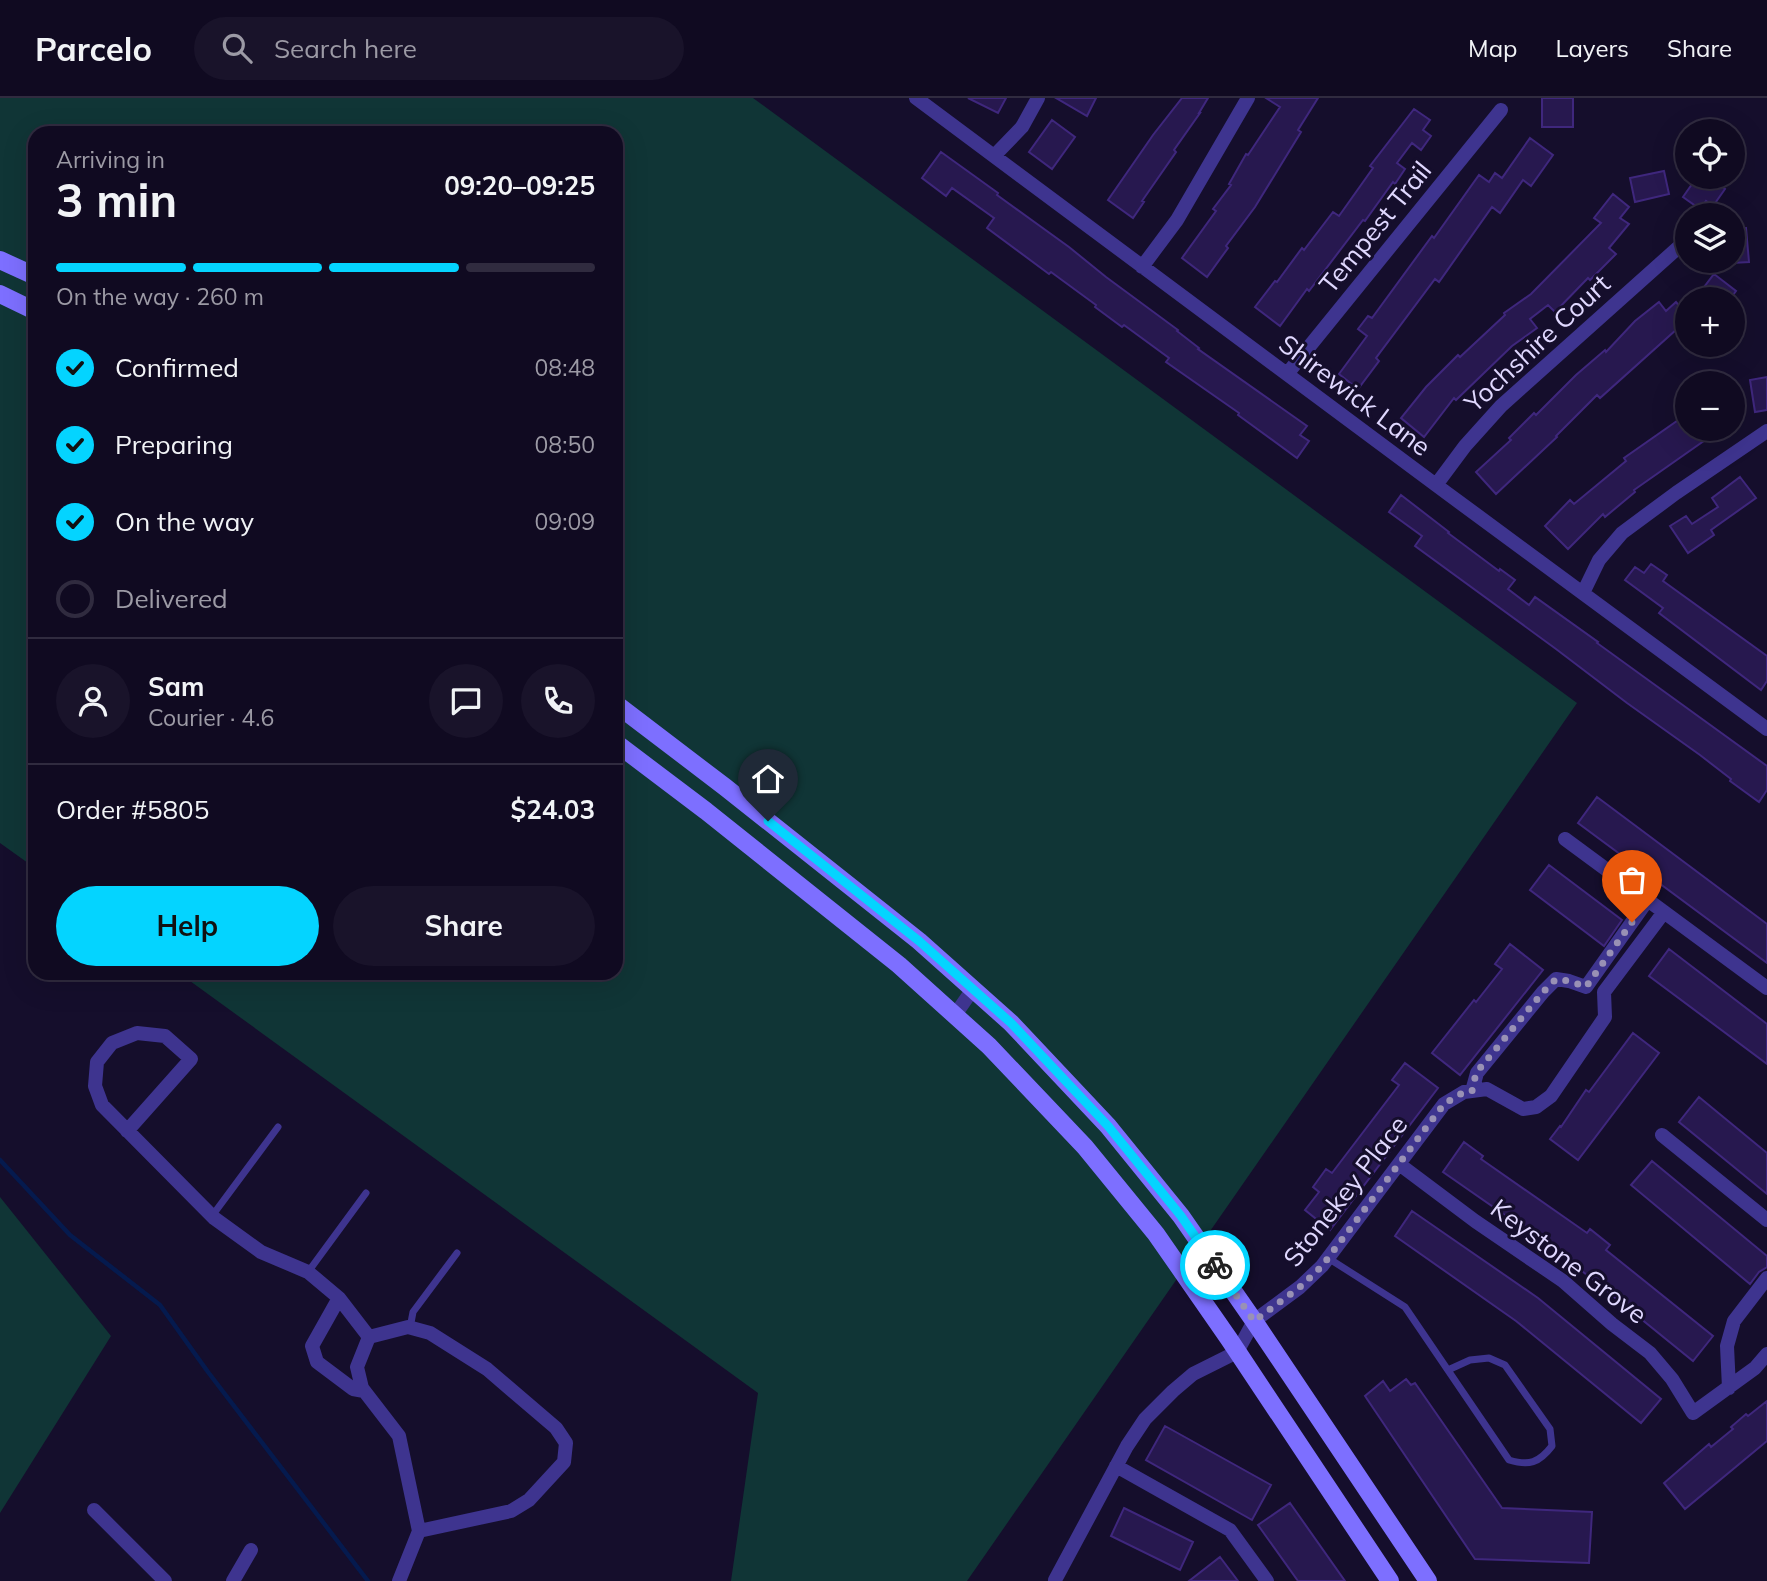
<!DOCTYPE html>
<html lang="en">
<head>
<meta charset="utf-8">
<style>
  body { margin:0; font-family:Mulish,sans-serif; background:#19132a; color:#f1f3f6; height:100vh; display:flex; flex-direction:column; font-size:26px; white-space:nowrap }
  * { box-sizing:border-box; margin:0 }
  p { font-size:23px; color:#9c9aa5 }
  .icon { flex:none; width:38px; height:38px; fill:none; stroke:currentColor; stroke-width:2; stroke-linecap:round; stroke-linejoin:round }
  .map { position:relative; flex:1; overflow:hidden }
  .panel { position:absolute; left:28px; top:28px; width:595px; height:854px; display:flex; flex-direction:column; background:#100a21; border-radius:21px; box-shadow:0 7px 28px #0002,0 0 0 2px #302b3f }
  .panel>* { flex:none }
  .fabs { position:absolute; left:1675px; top:21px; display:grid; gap:14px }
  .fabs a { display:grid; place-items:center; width:70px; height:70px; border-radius:50%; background:#100a21; box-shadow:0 7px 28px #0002,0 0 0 2px #302b3f; font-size:35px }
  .pin { position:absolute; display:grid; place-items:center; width:60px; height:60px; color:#fff; margin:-72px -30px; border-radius:50% 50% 50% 0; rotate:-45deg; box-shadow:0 0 7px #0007 }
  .pin .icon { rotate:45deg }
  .courier { position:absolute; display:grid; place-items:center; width:70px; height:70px; margin:-35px; border:5px solid #04d4ff; border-radius:50%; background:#fff; color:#222; box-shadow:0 2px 9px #0007 }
  .summary em { font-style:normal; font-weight:700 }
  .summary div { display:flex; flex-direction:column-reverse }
  .summary { display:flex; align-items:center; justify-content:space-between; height:119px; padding:0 28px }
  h1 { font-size:46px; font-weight:700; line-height:52px }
  .bar { display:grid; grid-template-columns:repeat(4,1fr); gap:10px 7px; align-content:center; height:84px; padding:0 28px }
  .bar i { height:9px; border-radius:5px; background:#302b3f }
  .bar .selected { background:#04d4ff }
  .bar p { grid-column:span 4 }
  .line { display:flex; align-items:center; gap:18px; padding:0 28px; border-top:2px solid #302b3f }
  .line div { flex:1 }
  .round { display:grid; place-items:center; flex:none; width:74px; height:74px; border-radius:37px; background:#19132a }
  ol { padding:0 28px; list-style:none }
  li { display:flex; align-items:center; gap:21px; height:77px }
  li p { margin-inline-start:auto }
  li .icon { padding:7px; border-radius:50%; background:#04d4ff; color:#111; stroke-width:4 }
  li:last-child { color:#9c9aa5 }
  li i { width:38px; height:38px; border:4px solid #302b3f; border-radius:50% }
  .button { display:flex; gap:14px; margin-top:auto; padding:14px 28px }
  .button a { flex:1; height:80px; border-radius:42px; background:#04d4ff; color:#111; font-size:28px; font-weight:700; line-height:80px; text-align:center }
  .button a+a { background:#19132a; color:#f1f3f6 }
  header { display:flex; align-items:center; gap:42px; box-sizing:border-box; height:98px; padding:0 35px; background:#100a21; border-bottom:2px solid #302b3f }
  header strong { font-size:33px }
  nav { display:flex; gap:38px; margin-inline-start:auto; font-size:24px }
  .search { width:490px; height:63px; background:#19132a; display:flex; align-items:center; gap:18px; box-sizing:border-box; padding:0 24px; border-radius:38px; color:#9c9aa5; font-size:26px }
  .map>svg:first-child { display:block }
  .green { fill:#103536 }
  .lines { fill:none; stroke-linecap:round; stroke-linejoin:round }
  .stream { stroke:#051a4e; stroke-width:4.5 }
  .building { fill:#27184f; stroke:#3f277d; stroke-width:2 }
  .service { stroke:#3e348f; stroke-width:7 }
  .minor { stroke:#3e348f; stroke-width:14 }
  .secondary { stroke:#7d6fff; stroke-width:18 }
  .done { stroke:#9991b5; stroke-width:7; stroke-dasharray:0 12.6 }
  .route { stroke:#04d4ff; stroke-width:9 }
  .labels { text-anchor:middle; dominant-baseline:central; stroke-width:6; stroke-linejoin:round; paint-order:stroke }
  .street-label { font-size:26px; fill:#e0d8ff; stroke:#150e2c }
</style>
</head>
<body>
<header>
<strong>Parcelo</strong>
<div class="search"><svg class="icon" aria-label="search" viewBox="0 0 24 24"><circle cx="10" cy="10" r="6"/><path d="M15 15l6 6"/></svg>Search here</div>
<nav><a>Map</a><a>Layers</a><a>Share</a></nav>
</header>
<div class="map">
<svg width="1767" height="1483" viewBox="0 0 1767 1483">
  <rect width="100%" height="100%" fill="#150e2c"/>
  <path class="green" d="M0,0H753L1577,605L967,1483H731L758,1295L179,875H616V35H35V770L0,745Z
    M0,1099L111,1238L0,1415Z"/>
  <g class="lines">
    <path class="stream" d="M0,1062L70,1137L160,1207L208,1274L368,1483"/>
  </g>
  <path class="building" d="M968,0H1006L998,15Z
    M1056,0H1096L1087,18Z
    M1182,0H1208L1199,15H1200L1174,52L1176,54L1142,103L1144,104L1133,120L1108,102L1153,37Z
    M1266,0H1318L1298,32L1301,34L1255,109L1226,148L1228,150L1207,179L1182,160L1216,113L1213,111L1231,87L1229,86L1246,56L1248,57L1280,9Z
    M1542,0H1573V29H1542Z
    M1414,11L1430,22L1423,32L1431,38L1421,52L1412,45L1397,65L1405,71L1395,86L1393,84L1365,123L1363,122L1309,193L1307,191L1280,228L1255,209L1275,183L1277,184L1302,150L1304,152L1333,114L1339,118L1373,70L1370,68Z
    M1052,22L1075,39L1052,71L1029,54Z
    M1530,40L1553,57L1531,88L1523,82L1500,115L1492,109L1439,184L1435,181L1376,260L1379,263L1358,291L1339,276L1367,238L1358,231L1368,218L1372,220L1432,138L1434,140L1479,77L1489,84L1495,75L1502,80Z
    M941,54L998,95L997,97L1069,149L1106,179L1178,232L1177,233L1199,250L1198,251L1307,328L1300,337L1309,343L1297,360L1238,317L1239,315L1166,264L1169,260L1124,227L1122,229L1095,209L1096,207L1051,174L1049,176L987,130L994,120L952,90L946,98L922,80Z
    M1664,73L1669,96L1635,104L1630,80Z
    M1697,79H1709L1725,91L1713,108L1706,103L1700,111L1683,99Z
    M1613,96L1629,109L1620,120L1629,126L1609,150L1616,156L1590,182L1588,180L1555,214L1548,207L1530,221L1537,230L1512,248L1456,302L1454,300L1424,339L1401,320L1426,289L1458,257L1460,259L1505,217L1504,215L1531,196L1601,125L1594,120Z
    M1746,130L1749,164L1732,165V131Z
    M1714,176L1736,193L1730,201H1695Z
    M1659,204L1666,213L1676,204L1687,217V222L1600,300L1597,297L1556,338L1557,339L1496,396L1476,374L1511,342L1509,340L1534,315L1536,317L1576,277L1605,252L1606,254L1635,223Z
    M1767,279V312L1755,314L1750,282Z
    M1687,316V331H1701L1708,340L1634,392L1635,394L1605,419L1603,416L1568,451L1545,428L1570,402L1574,406L1626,363L1624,360Z
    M1740,379L1756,400L1711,432L1714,437L1688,455L1670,428L1686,418L1692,426L1718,409L1712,400Z
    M1401,397L1449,434L1448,435L1499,473L1500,471L1515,482L1508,491L1529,507L1535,499L1598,544L1597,545L1767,668V692L1759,704L1730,683L1731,681L1700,657L1627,605L1556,551L1415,448L1422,438L1389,414Z
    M1651,466L1667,477L1663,483L1767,558V583L1761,592L1659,515L1663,510L1625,482L1635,469L1644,475Z
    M1597,699L1767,826V865L1578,725Z
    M1549,767L1622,822L1604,848L1530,792Z
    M1510,846L1543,872L1460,977L1432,955L1474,902L1476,904L1502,871L1495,866Z
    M1669,851L1767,926V966L1649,878Z
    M1633,935L1659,955L1578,1062L1550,1041L1560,1028L1561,1029L1586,992L1589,994Z
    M1405,965L1438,990L1330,1132L1305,1112L1319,1094L1313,1089L1326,1071L1332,1075L1399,987L1392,982Z
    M1699,999L1767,1055V1096L1679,1024Z
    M1464,1044L1483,1058L1481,1061L1587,1135L1590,1131L1610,1147L1606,1152L1713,1238L1693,1263L1561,1156L1443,1074Z
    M1652,1063L1767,1158V1169L1759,1174L1750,1186L1631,1087Z
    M1412,1113L1538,1200L1661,1301L1641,1325L1516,1223L1395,1138Z
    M1406,1281L1411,1287L1415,1285L1502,1410L1592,1414L1589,1465L1475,1461L1365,1298L1383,1283L1390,1293Z
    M1767,1303V1343L1685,1411L1664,1385L1709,1346L1711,1349L1733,1331L1731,1329L1746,1316L1748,1318Z
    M1165,1328L1271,1387L1252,1422L1146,1362Z
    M1290,1405L1345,1483H1298L1258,1427Z
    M1124,1410L1193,1444L1180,1472L1111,1438Z
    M1220,1459L1238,1483H1189Z"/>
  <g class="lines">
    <path class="service" d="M212,1118L278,1029
      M1328,1160L1405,1209L1509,1362C1529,1368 1539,1365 1552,1348L1550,1331L1505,1267L1489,1260L1470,1262L1448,1272
      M308,1174L366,1095
      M410,1230L413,1214L457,1155"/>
    <path class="minor" d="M916,0L1436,387L1767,631
      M994,58L1022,29L1038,0
      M1142,169L1177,122L1248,0
      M1287,276L1501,12
      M1436,387L1465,348L1501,308L1681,147
      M1583,495L1599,462L1622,435L1676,395L1767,333
      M1565,741L1767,890
      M955,917L973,891
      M1472,993L1477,975L1543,894L1556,881L1569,883L1586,889L1647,803
      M127,1033L191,961L165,938L137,935L112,945L97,964L95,988L102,1007L214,1120L261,1154L308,1174L339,1200L369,1239L408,1229L430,1235L487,1271L556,1330L566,1345L564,1364L529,1402L511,1413L419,1433
      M1662,1037L1767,1122
      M1399,1066L1475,1123L1563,1183L1612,1226L1650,1255L1672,1281L1693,1315L1755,1270L1767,1256
      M339,1200L312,1248L317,1264L353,1291L364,1293
      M369,1239L357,1269L362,1290L399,1338L419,1433L399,1483
      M1729,1290L1727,1248L1734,1223L1767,1180
      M1116,1368L1230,1432L1267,1483
      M94,1412L165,1483
      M1055,1482L1127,1348L1145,1321L1173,1293L1193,1276L1237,1254L1254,1223L1300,1189L1322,1168L1444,1006L1464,994L1487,991L1523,1011L1536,1009L1551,998L1605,919L1604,894L1664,814
      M233,1483L251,1452"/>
    <path class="secondary" d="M0,162L35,178
      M0,196L35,213
      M616,606L725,689L919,843L1011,925L1108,1028L1181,1118L1254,1223L1428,1483
      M616,645L706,713L899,867L989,948L1085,1049L1156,1136L1229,1241L1390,1483"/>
  </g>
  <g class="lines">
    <path class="done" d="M1215,1167L1254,1223L1300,1189L1322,1168L1444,1006L1464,994L1472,993L1476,975L1543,894L1556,881L1569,883L1586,889L1632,824"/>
    <path class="route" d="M768,723L919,843L1011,925L1108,1028L1181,1118L1215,1167"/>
  </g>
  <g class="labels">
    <g class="street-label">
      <text transform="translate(1375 129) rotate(-51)">Tempest Trail</text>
      <text transform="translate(1537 245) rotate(-43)">Yochshire Court</text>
      <text transform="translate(1355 297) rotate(37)">Shirewick Lane</text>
      <text transform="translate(1345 1093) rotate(-52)">Stonekey Place</text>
      <text transform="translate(1569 1163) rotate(37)">Keystone Grove</text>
    </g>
  </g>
</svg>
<div class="fabs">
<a><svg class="icon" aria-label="locate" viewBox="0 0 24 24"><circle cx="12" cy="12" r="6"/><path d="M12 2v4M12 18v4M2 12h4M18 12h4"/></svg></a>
<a><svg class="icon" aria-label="layers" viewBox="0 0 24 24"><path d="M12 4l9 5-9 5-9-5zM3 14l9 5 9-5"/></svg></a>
<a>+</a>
<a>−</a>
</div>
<div class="pin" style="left:1632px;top:824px;background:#ea580c"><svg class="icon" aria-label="bag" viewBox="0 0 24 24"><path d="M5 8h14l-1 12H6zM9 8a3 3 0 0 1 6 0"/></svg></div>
<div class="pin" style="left:768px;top:723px;background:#1f2937"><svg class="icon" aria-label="home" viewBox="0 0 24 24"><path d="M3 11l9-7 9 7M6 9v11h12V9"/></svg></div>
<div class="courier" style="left:1215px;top:1167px"><svg class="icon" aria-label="bike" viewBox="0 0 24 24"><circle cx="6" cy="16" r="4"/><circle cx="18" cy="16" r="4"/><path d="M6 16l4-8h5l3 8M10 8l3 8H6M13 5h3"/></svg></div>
<section class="panel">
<div class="summary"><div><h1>3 min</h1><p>Arriving in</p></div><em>09:20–09:25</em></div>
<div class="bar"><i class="selected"></i><i class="selected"></i><i class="selected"></i><i></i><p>On the way · 260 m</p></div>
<ol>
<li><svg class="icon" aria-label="check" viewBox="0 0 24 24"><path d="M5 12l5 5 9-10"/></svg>Confirmed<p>08:48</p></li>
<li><svg class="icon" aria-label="check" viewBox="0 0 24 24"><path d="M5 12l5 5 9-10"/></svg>Preparing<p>08:50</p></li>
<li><svg class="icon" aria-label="check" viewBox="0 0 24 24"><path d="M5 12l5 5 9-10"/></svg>On the way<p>09:09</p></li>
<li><i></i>Delivered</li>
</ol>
<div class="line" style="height:126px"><a class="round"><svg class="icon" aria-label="person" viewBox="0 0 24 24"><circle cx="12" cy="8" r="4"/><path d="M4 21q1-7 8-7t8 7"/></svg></a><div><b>Sam</b><p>Courier · 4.6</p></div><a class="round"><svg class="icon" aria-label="chat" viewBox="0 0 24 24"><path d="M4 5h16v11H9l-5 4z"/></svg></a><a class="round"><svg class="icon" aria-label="phone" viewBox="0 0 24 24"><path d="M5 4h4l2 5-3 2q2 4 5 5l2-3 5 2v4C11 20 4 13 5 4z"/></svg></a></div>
<div class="line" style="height:91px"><div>Order #5805</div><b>$24.03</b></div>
<div class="button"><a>Help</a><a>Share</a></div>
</section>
</div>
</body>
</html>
